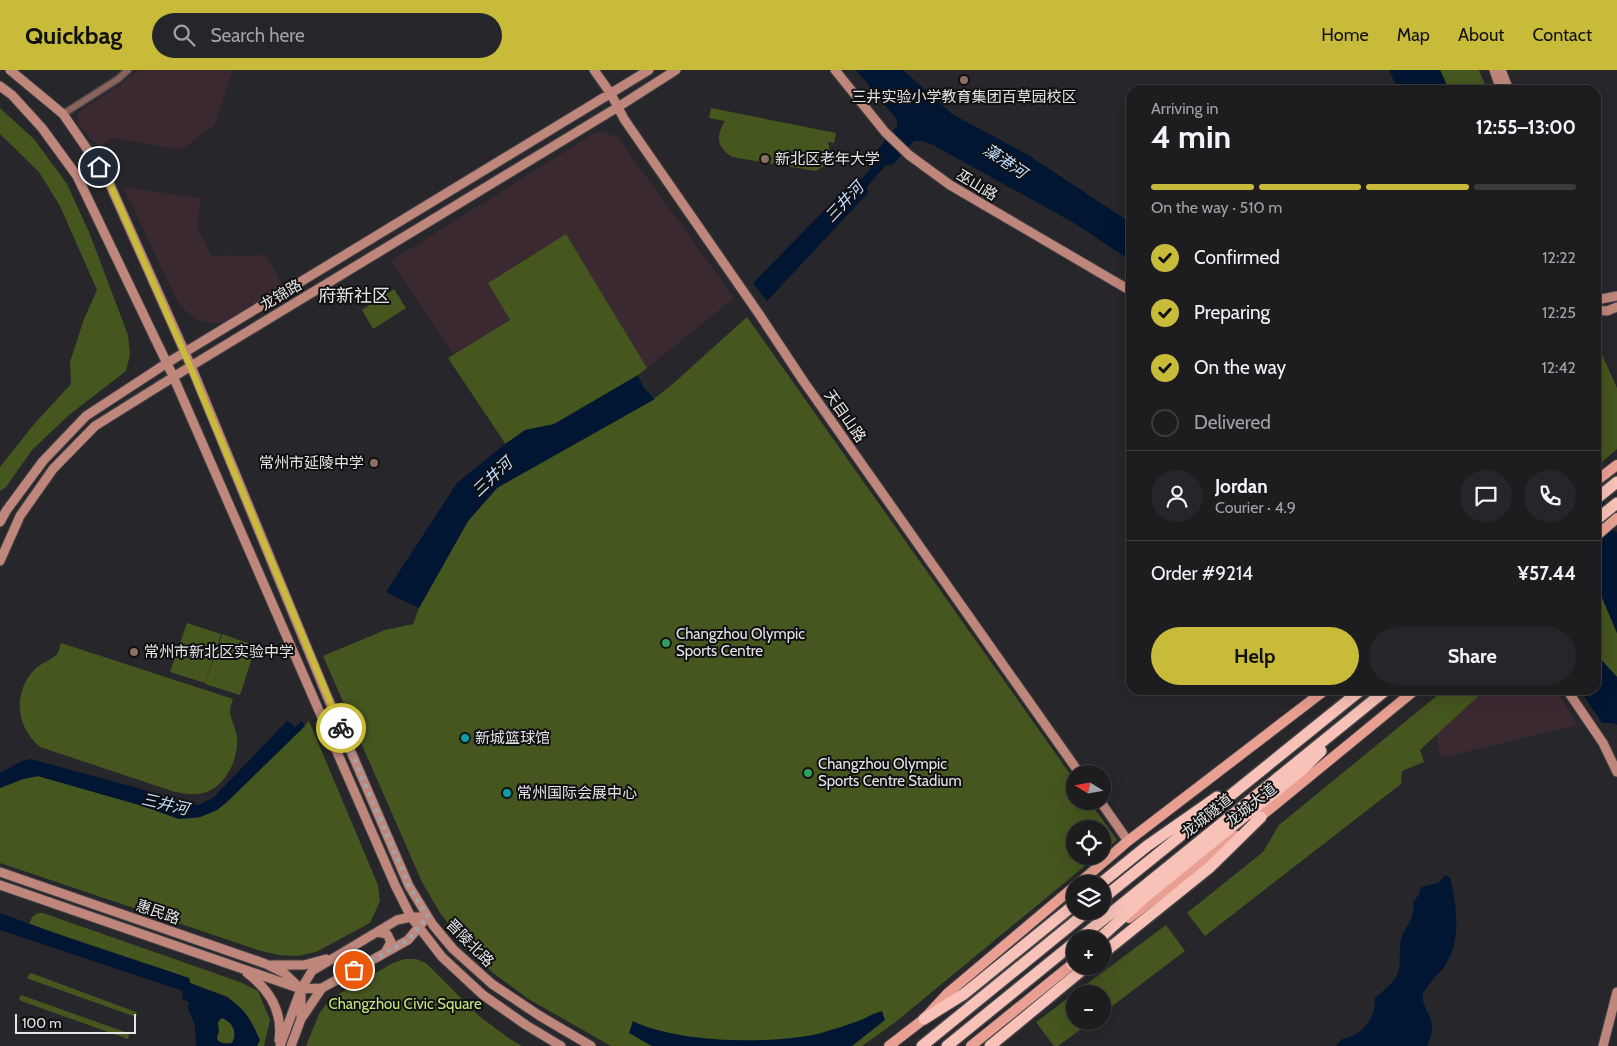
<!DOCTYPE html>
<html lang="en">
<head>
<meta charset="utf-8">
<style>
  body { margin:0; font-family:Cabin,"Noto Sans SC",sans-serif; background:#252629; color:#f1f3f6; height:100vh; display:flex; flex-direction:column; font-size:19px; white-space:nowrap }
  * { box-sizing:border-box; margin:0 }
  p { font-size:16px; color:#a0a2a5 }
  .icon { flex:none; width:28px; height:28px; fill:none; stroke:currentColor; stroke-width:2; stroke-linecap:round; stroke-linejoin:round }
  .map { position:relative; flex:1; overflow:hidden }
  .sheet { position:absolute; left:1126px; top:15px; width:475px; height:610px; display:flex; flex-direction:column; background:#1d1d20; border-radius:15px; box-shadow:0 5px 20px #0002,0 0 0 1px #3b3b3e }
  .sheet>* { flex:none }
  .needle { width:32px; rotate:281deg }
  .buttons { position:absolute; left:1066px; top:695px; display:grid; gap:10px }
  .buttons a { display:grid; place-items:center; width:45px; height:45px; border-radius:50%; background:#1d1d20; box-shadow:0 5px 20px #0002,0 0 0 1px #3b3b3e; font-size:25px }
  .scale { position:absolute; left:15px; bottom:12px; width:121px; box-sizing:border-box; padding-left:5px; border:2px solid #e5e5e8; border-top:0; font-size:14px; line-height:18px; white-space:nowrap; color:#e5e5e8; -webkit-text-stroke:4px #101012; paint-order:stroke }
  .pin { position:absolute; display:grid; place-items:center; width:42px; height:42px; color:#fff; margin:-21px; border:2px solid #fff; border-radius:50%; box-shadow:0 1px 5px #0007 }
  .courier { position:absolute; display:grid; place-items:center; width:50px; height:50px; margin:-25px; border:4px solid #c9bb3a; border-radius:50%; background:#fff; color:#222; box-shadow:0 1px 6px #0007 }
  .headline em { font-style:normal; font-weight:800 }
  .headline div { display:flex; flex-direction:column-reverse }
  .headline { display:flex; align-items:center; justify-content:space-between; height:85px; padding:0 25px }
  h1 { font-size:32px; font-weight:800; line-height:38px }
  .bar { display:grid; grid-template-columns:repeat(4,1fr); gap:8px 5px; align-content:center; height:60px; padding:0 25px }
  .bar i { height:6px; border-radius:4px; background:#3b3b3e }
  .bar .on { background:#c9bb3a }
  .bar p { grid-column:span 4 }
  .line { display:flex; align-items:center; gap:12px; padding:0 25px; border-top:1px solid #3b3b3e }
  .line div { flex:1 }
  .round { display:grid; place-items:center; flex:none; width:52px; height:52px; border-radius:26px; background:#252629 }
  ol { padding:0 25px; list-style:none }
  li { display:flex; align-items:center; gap:15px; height:55px }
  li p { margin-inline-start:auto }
  li .icon { padding:5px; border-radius:50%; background:#c9bb3a; color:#111; stroke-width:4 }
  li:last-child { color:#a0a2a5 }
  li i { width:28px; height:28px; border:2px solid #3b3b3e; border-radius:50% }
  .cta { display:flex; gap:10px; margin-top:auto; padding:10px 25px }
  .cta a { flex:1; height:58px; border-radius:30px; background:#c9bb3a; color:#111; font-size:20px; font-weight:800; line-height:58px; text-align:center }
  .cta a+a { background:#252629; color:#f1f3f6 }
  header { display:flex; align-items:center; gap:30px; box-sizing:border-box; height:70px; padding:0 25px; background:#c9bb3a; color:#111 }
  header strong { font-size:24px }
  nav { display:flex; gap:28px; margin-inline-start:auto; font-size:18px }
  .search { width:350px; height:45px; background:#252629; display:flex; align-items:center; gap:12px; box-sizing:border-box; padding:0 18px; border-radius:28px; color:#a0a2a5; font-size:19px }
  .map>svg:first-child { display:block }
  .commercial { fill:#3b2932 }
  .green { fill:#45561f }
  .water { fill:#001632; fill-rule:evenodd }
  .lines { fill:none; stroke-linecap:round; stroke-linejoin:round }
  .street-casing { stroke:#424245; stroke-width:9 }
  .secondary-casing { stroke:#424245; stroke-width:11 }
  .primary-casing { stroke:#424245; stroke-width:12 }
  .highway-casing { stroke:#424245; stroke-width:14 }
  .street { stroke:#88645d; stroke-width:6 }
  .secondary { stroke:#bf867b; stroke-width:9 }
  .primary { stroke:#e9a092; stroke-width:10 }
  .highway { stroke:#f8c2b8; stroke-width:11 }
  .done { stroke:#a2a2a6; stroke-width:5; stroke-dasharray:0 9 }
  .route { stroke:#c9bb3a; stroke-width:6 }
  .education-dot { fill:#8d6e63; stroke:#101012; stroke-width:2 }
  .leisure-dot { fill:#2e9e5b; stroke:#101012; stroke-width:2 }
  .culture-dot { fill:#0f9aa8; stroke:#101012; stroke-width:2 }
  .labels { text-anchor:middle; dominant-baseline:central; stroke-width:4; stroke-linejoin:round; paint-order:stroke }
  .poi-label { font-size:15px; fill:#e5e5e8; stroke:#101012; text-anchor:start }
  .street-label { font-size:15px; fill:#e5e5e8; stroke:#101012 }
  .park-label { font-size:15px; fill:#c3e57d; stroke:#101012 }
  .water-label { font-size:16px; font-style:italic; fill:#c2deff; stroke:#101012 }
  .quarter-label { font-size:18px; fill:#e5e5e8; stroke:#101012 }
</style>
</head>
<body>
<header>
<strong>Quickbag</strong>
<div class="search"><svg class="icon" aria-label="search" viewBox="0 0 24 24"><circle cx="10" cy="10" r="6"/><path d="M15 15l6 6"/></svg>Search here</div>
<nav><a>Home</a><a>Map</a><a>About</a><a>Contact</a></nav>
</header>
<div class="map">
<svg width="1617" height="976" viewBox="0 0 1617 976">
  <rect width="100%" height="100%" fill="#27272b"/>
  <path class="commercial" d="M138,0H233L214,56L180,80L114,68L98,76L77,53L79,42L121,14Z
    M604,62L618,68L734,228L647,298L566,164L488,213L510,250L453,285L391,191L593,64Z
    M123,117L201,128L197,158L212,186L266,185L284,218L234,248L223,253H209L197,249L186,241L177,230Z
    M1485,620H1555L1564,632L1577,655L1440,688L1436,664Z"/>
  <path class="green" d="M1440,0H1479L1487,20H1449Z
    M0,38L34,69L67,114L89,162L128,265L130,285L126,301L69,345L32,380L6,417L0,421V397L35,353L71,314L70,292L84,249L97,220L60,136L39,102L0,64Z
    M711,38L836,63L834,73L828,72C832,87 830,95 815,101L732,87C717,77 715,67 725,51L709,48Z
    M566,164L647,298L638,305L644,317L655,328L675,312L747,247L1075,711V731H1089L1117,770L1103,782L1102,759H1075V786H1097L893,954L862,976H611L530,930L493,903L466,876L440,843L422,812L323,586L385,560L413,554L419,538L468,451L497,418L505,373L448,288L510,250L488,213Z
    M394,219L406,238L373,259L362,240Z
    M1596,271L1617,318V379L1596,397Z
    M1596,513L1617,563V607L1596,584Z
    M187,553L221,564L213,588L189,581L213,589L205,613L170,602Z
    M222,564L256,576L240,625L205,614Z
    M61,573L233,629C232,632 230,637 230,641C230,649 236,658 237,667C239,689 225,718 203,723C193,725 185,724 175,722L40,677C16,657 12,623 35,599C41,593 52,590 57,584C59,581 60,576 61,573Z
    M1444,620H1485L1420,680L1424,692L1402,701L1401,714L1205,866L1187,843L1263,782L1279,755Z
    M309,651L378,815L380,831L370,853L316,882L297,886L278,885L258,880L0,793V718L23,709L38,706L143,736L179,749L200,747L217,740L229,730Z
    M38,843H43L240,912L258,921L270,950L264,976H257L259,970L229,927L190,913L189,908L29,854L32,847Z
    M1166,855L1185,881L1103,943L1102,924H1075V951H1092L1058,976H1054L1036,952Z
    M405,889H416L426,893L479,946L510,969L522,976H306L319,944L330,929L393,893Z
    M31,903L136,942L137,943L136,947L29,909L27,908L29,904Z
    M21,925L128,963L129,965L128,969L21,931L19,929Z
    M222,948C233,952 238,962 232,973C228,973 222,974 219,972C215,969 216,954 219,951C220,949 221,949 222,948Z"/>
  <path class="water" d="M856,0H903L952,44L1028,85L1131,153V191L1076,154L933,75L923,71H914L893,94L885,96L867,117L868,123L767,231L753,213L855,109H862L879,87L876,82L897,56V51L894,46Z
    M1389,0H1440L1449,20H1398Z
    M638,305L644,317L655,329L497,418L468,451L419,538L386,522L457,413L505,374L525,360L554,354Z
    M1596,408L1613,461L1617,462V563L1596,513Z
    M1596,584L1617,607V655L1613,653H1602L1580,620H1596Z
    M287,651L295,657L302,651L305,656L229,730L217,740L200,747L179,749L143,736L38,706L23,709L0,718V703L22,691L30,689L134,717L184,733L199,735L214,727Z
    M1445,805L1450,808C1457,838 1462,870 1444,897C1439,903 1424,919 1423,924C1421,934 1430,944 1432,954C1433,960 1430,970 1427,976H1336L1342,969C1362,966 1376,948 1375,928C1383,921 1392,914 1397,905C1402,894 1398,881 1401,869C1405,856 1417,847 1413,833L1419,824L1421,817L1438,813Z
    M0,843L68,868L189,908L190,913C231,930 241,927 260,970L257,976H196L195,956L188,938L189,932L182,929L183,921L0,860ZM222,948C233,952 238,963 232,973C226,974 220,974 217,969C217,966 219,962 219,959C218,954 216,952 222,948Z
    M882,941L885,950L852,976H652L629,963L633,951C676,973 774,975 821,963C834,959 848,955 861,950C868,947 874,943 882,941Z"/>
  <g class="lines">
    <g class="street-casing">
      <path id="street" d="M63,44L118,9L128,0"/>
    </g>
    <g class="secondary-casing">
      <path id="secondary" d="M10,0L63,44L107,108L191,296L327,626L409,816L433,855L453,879L492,914L540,946L591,976
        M594,0L611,24L624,49L759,244L804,312L1080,704
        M835,0L885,62L909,85L950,115L1131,221
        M1494,0L1501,20
        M1501,0L1509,20
        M0,16L12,25L42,58L77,106L173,306L395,815L411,847L442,887L483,925L526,955L561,976
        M1596,228L1601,229L1617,226
        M1596,240L1607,241L1617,237
        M0,452L6,441L43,391L86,346L167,293L649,0
        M0,491L20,446L53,399L95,356L191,296L618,37L676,0
        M1567,620L1603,673L1617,702
        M1100,731L1128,771
        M0,802L266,894L284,903L301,919V949
        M0,815L301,919L322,918
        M377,862L387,864L391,872L386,881
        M272,895H304L326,889
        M247,903C270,920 283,941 279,970
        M280,976L301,919L312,901L397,850L411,847H428
        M291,976L301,949L322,918L408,870L423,852
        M1603,976L1617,922"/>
    </g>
    <g class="primary-casing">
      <path id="primary" d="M1596,411L1617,395
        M1596,466L1617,448
        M1255,751L1415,620
        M1078,814L1128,771L1325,620
        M1129,848L1236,766
        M889,976L924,949L948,923L1075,816
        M971,976L1075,892"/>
    </g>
    <g class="highway-casing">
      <path id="highway" d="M1596,429L1617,412
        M1596,450L1617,433
        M1100,814L1147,776L1217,727
        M1102,829L1361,620
        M1079,869L1386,620
        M1099,869L1146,826L1302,700L1321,681
        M1102,884L1209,798L1261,747
        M1072,894L1075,891
        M924,949L964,924L1075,834
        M922,976L1088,841
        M947,976L1075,872
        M990,976L1087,896"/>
    </g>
    <use href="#street" class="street"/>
    <use href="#secondary" class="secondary"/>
    <use href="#primary" class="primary"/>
    <use href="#highway" class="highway"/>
  </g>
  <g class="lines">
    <path class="done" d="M341,658L409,816L428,847L408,870L354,900"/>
    <path class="route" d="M99,97L107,108L190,296L341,658"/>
  </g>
  <g class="education-dot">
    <circle cx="964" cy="10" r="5"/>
    <circle cx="765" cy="89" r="5"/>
    <circle cx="374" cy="393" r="5"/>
    <circle cx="134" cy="582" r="5"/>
  </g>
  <g class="leisure-dot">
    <circle cx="666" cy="573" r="5"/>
    <circle cx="808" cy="703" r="5"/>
  </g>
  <g class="culture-dot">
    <circle cx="465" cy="668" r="5"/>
    <circle cx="507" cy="723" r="5"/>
  </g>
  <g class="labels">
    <g class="poi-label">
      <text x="964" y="27" text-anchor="middle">三井实验小学教育集团百草园校区</text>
      <text x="775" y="89">新北区老年大学</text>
      <text x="364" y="393" text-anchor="end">常州市延陵中学</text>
      <text x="676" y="564">Changzhou Olympic<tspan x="676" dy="17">Sports Centre</tspan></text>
      <text x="144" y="582">常州市新北区实验中学</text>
      <text x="475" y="668">新城篮球馆</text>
      <text x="818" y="694">Changzhou Olympic<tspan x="818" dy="17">Sports Centre Stadium</tspan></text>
      <text x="517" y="723">常州国际会展中心</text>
    </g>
    <g class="street-label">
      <text transform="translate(977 115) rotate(31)">巫山路</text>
      <text transform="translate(281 225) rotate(-31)">龙锦路</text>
      <text transform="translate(845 346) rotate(55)">天目山路</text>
      <text transform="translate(1251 735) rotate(-38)">龙城大道</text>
      <text transform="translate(1207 746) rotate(-39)">龙城隧道</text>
      <text transform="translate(158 842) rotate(19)">惠民路</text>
      <text transform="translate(470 873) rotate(45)">晋陵北路</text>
    </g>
    <g class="park-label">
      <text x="405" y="934">Changzhou Civic Square</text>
    </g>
    <g class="water-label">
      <text transform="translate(1005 91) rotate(34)">藻港河</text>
      <text transform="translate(844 132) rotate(-47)">三井河</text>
      <text transform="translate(492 407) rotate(-43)">三井河</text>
      <text transform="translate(165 734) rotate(13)">三井河</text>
    </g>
    <g class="quarter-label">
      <text x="354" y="226">府新社区</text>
    </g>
  </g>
</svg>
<div class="buttons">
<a><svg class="needle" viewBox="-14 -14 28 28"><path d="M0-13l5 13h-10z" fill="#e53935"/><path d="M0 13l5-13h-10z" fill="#a0a2a5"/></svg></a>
<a><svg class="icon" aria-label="locate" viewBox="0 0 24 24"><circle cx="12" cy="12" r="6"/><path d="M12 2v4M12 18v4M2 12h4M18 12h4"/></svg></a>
<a><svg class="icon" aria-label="layers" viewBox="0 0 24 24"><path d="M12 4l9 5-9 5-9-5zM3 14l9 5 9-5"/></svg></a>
<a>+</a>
<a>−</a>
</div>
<div class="scale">100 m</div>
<div class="pin" style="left:354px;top:900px;background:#ea580c"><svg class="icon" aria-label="bag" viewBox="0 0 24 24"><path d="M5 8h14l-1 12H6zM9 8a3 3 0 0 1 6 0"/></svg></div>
<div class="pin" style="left:99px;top:97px;background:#1f2937"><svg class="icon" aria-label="home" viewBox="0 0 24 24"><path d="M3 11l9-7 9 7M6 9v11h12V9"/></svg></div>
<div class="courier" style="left:341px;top:658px"><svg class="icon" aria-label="bike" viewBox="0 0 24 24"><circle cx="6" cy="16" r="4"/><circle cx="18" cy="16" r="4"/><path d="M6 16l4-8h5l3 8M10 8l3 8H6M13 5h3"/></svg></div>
<section class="sheet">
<div class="headline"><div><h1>4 min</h1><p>Arriving in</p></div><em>12:55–13:00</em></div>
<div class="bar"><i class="on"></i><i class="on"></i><i class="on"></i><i></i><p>On the way · 510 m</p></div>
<ol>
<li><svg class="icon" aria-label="check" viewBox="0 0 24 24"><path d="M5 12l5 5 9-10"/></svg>Confirmed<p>12:22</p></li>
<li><svg class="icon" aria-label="check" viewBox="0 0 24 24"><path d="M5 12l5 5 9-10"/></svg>Preparing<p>12:25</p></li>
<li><svg class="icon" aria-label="check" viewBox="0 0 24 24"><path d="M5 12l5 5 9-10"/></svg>On the way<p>12:42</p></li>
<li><i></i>Delivered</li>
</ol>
<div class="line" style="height:90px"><a class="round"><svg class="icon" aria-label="person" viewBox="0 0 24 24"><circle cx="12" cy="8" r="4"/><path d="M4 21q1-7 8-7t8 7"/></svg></a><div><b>Jordan</b><p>Courier · 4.9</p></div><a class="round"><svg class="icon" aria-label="chat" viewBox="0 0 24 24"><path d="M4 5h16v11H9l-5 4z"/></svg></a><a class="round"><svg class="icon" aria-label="phone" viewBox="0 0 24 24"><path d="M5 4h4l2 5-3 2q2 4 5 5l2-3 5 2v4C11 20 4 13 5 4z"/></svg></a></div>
<div class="line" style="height:65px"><div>Order #9214</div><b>¥57.44</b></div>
<div class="cta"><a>Help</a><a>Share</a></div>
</section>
</div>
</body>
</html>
